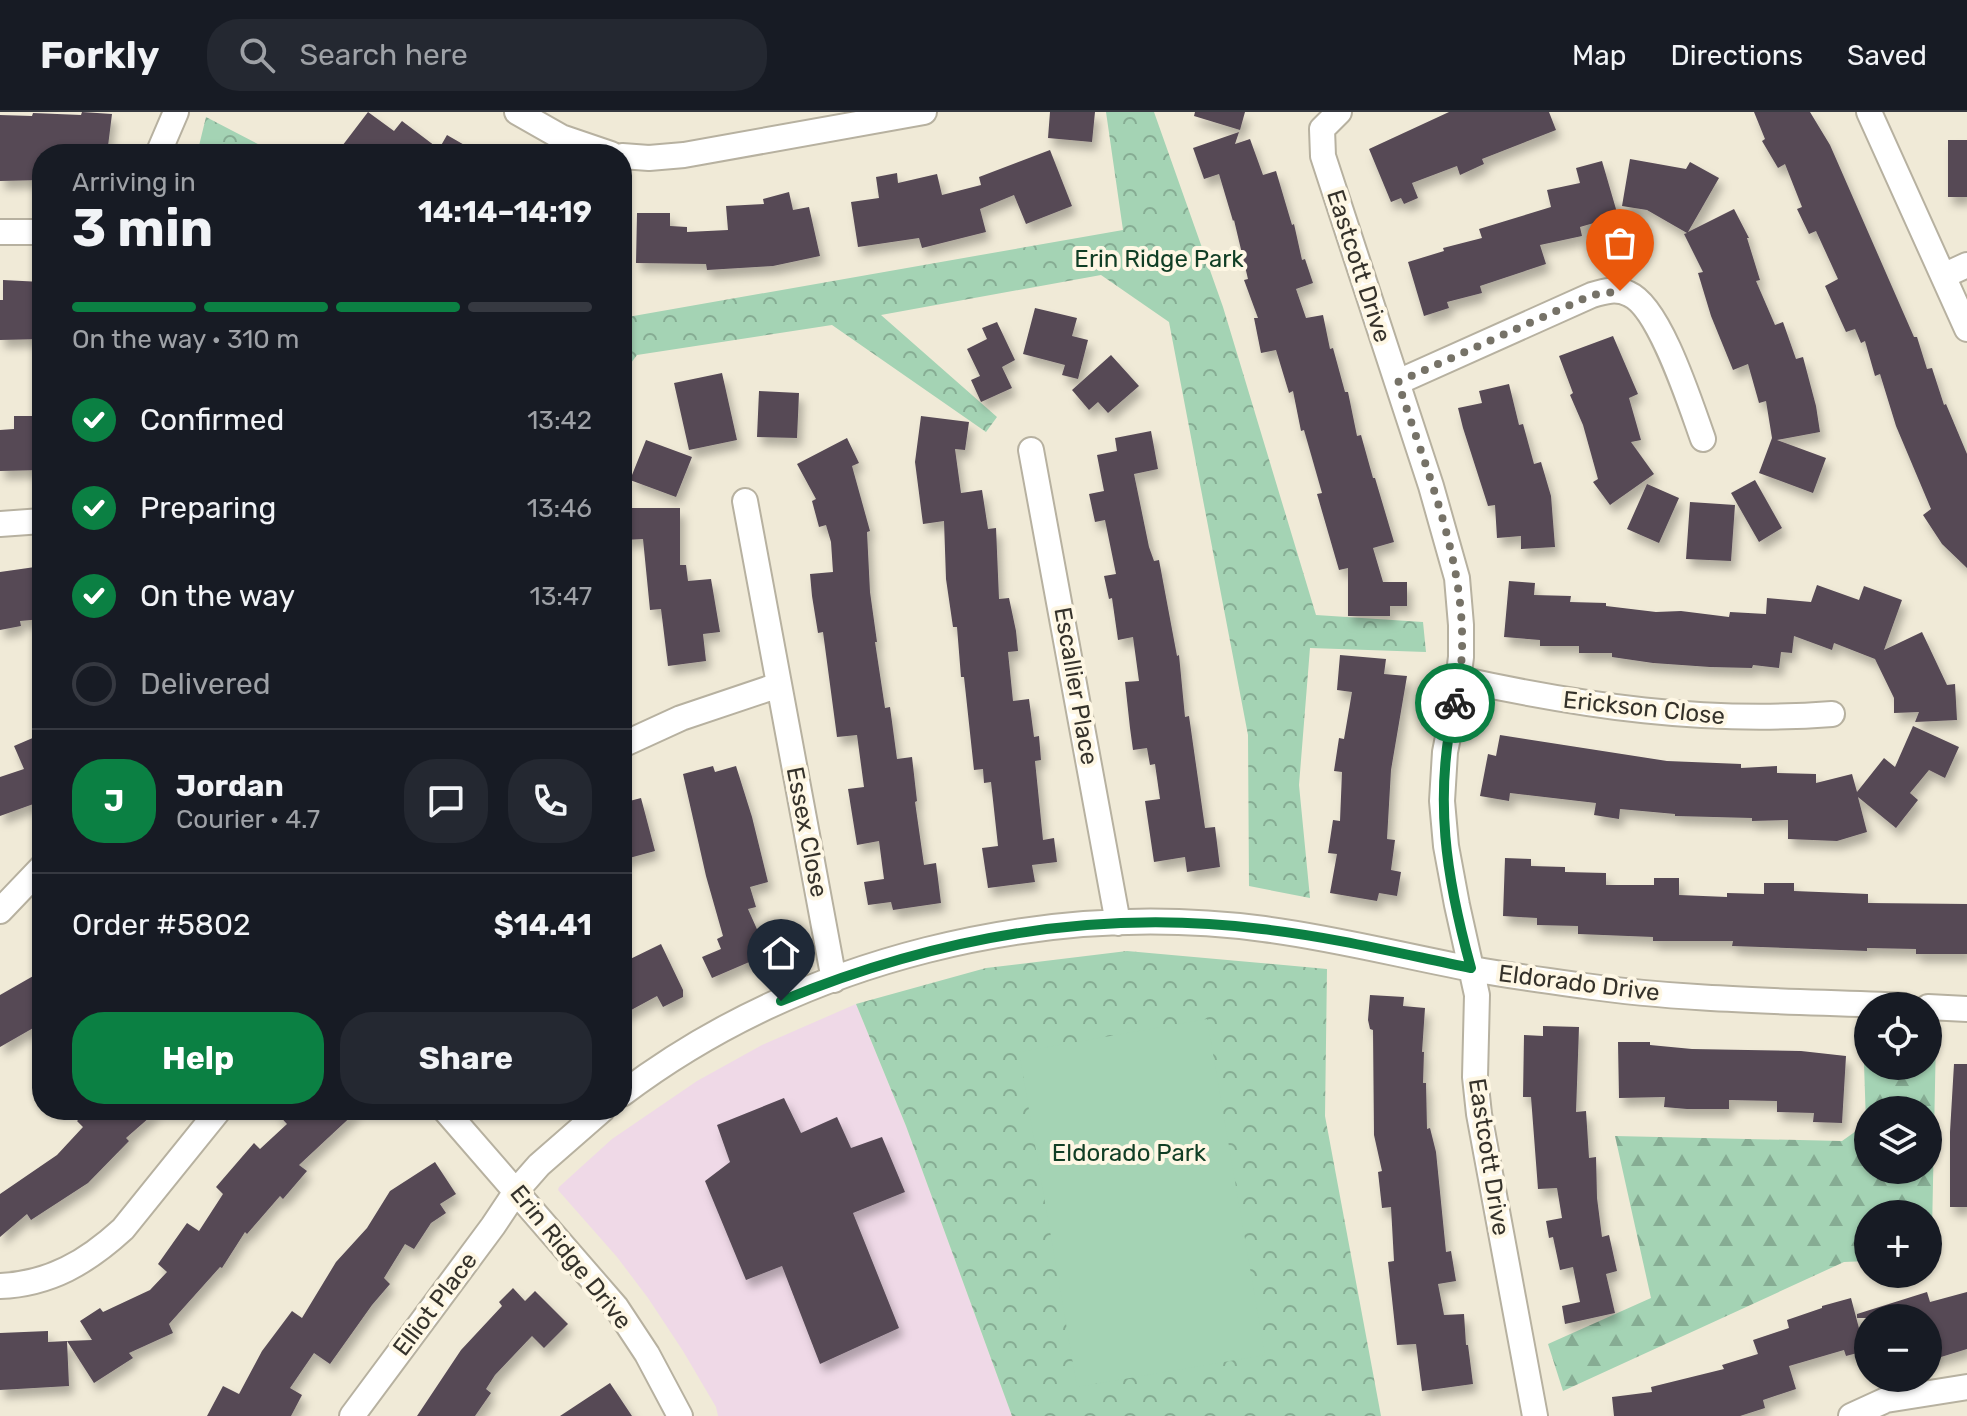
<!DOCTYPE html>
<html lang="en">
<head>
<meta charset="utf-8">
<style>
  body { margin:0; font-family:Rubik,sans-serif; background:#242831; color:#f1f3f6; height:100vh; display:flex; flex-direction:column; font-size:30px; white-space:nowrap }
  * { box-sizing:border-box; margin:0 }
  p { font-size:26px; color:#9ea1a6 }
  .icon { flex:none; width:44px; height:44px; fill:none; stroke:currentColor; stroke-width:2; stroke-linecap:round; stroke-linejoin:round }
  .map { position:relative; flex:1; overflow:hidden }
  .panel { position:absolute; left:32px; top:32px; width:600px; height:976px; display:flex; flex-direction:column; background:#171b24; border-radius:32px; box-shadow:0 2px 6px #0004 }
  .panel>* { flex:none }
  .tools { position:absolute; left:1854px; top:880px; display:grid; gap:16px }
  .tools a { display:grid; place-items:center; width:88px; height:88px; border-radius:50%; background:#171b24; box-shadow:0 2px 6px #0004; font-size:40px }
  .pin { position:absolute; display:grid; place-items:center; width:68px; height:68px; color:#fff; margin:-82px -34px; border-radius:50% 50% 50% 0; rotate:-45deg; box-shadow:0 0 8px #0007 }
  .pin .icon { rotate:45deg }
  .courier { position:absolute; display:grid; place-items:center; width:80px; height:80px; margin:-40px; border:6px solid #0b8043; border-radius:50%; background:#fff; color:#222; box-shadow:0 2px 10px #0007 }
  .summary em { font-style:normal; font-weight:700 }
  .summary div { display:flex; flex-direction:column-reverse }
  .summary { display:flex; align-items:center; justify-content:space-between; height:136px; padding:0 40px }
  h1 { font-size:52px; font-weight:700; line-height:60px }
  .bar { display:grid; grid-template-columns:repeat(4,1fr); gap:12px 8px; align-content:center; height:96px; padding:0 40px }
  .bar i { height:10px; border-radius:6px; background:#363941 }
  .bar .selected { background:#0b8043 }
  .bar p { grid-column:span 4 }
  .line { display:flex; align-items:center; gap:20px; padding:0 40px; border-top:2px solid #363941 }
  .line div { flex:1 }
  .round { display:grid; place-items:center; flex:none; width:84px; height:84px; border-radius:32px; background:#242831 }
  ol { padding:0 40px; list-style:none }
  li { display:flex; align-items:center; gap:24px; height:88px }
  li p { margin-inline-start:auto }
  li .icon { padding:8px; border-radius:50%; background:#0b8043; color:#fff; stroke-width:4 }
  li:last-child { color:#9ea1a6 }
  li i { width:44px; height:44px; border:4px solid #363941; border-radius:50% }
  .action { display:flex; gap:16px; margin-top:auto; padding:16px 40px }
  .action a { flex:1; height:92px; border-radius:32px; background:#0b8043; color:#fff; font-size:32px; font-weight:700; line-height:92px; text-align:center }
  .action a+a { background:#242831; color:#f1f3f6 }
  header { display:flex; align-items:center; gap:48px; box-sizing:border-box; height:112px; padding:0 40px; background:#171b24; border-bottom:2px solid #363941 }
  header strong { font-size:38px }
  nav { display:flex; gap:44px; margin-inline-start:auto; font-size:28px }
  .search { width:560px; height:72px; background:#242831; display:flex; align-items:center; gap:20px; box-sizing:border-box; padding:0 28px; border-radius:32px; color:#9ea1a6; font-size:30px }
  .map>svg:first-child { display:block }
  .education { fill:#efd9e7 }
  .forest { fill:url(#forest-firs); fill-rule:evenodd }
  .park { fill:url(#park-crowns) }
  .pitch { fill:#a4d3b4 }
  .building { fill:#564955; filter:url(#shadow) }
  .lines { fill:none; stroke-linecap:round; stroke-linejoin:round }
  .minor-casing { stroke:#b7b1a0; stroke-width:28 }
  .minor { stroke:#fff; stroke-width:24 }
  .done { stroke:#767267; stroke-width:8; stroke-dasharray:0 14.4 }
  .route { stroke:#0b8043; stroke-width:10 }
  .labels { text-anchor:middle; dominant-baseline:central; stroke-width:8; stroke-linejoin:round; paint-order:stroke }
  .park-label { font-size:24px; fill:#103e25; stroke:#fef7e4 }
  .street-label { font-size:24px; fill:#35322b; stroke:#fef7e4 }
</style>
</head>
<body>
<header>
<strong>Forkly</strong>
<div class="search"><svg class="icon" aria-label="search" viewBox="0 0 24 24"><circle cx="10" cy="10" r="6"/><path d="M15 15l6 6"/></svg>Search here</div>
<nav><a>Map</a><a>Directions</a><a>Saved</a></nav>
</header>
<div class="map">
<svg width="1967" height="1304" viewBox="0 0 1967 1304">
  <defs>
    <pattern id="forest-firs" width="22" height="20" patternUnits="userSpaceOnUse" patternTransform="scale(2)"><rect width="22" height="20" fill="#a4d3b4"/><path d="M5 1l3.5 6h-7zM16 11l3.5 6h-7z" fill="#86ac93"/></pattern>
    <pattern id="park-crowns" width="20" height="18" patternUnits="userSpaceOnUse" patternTransform="scale(2)"><rect width="20" height="18" fill="#a4d3b4"/><path d="M2 6a3 3 0 1 1 6 0M12 15a3 3 0 1 1 6 0" fill="none" stroke="#86ac93"/></pattern>
    <filter id="shadow"><feDropShadow dx="4.5" dy="8" stdDeviation="4" flood-color="#0004"/></filter>
  </defs>
  <rect width="100%" height="100%" fill="#f0ead7"/>
  <path class="education" d="M856,892L906,1014L1012,1304H718L716,1295L683,1239L648,1186L617,1145L558,1078L559,1075L612,1027L697,969L762,933Z"/>
  <path class="forest" d="M1863,921H1868V954H1928V925H1936L1932,1119L1928,1125V1102H1868V1149L1844,1150L1563,1279L1548,1232L1651,1186L1615,1024L1842,1029L1866,1012ZM1868,998H1928V1058H1868Z"/>
  <path class="park" d="M1106,0H1154L1223,195L1316,503L1423,510L1426,540L1310,536L1299,673L1310,786L1249,774L1248,623L1169,210L1101,163L881,203L997,305L986,320L832,213L637,243L622,263V206L1123,118Z
    M206,5L277,42H197Z
    M1127,839L1327,857L1325,1004L1381,1304H1012L906,1014L856,892L986,856Z"/>
  <path class="pitch" d="M1207,907L1265,1243L1077,1275L1019,940Z"/>
  <path class="building" d="M82,0L112,2L107,42H42V68L0,69V3L32,4L33,1L81,3Z
    M368,0L394,19L402,9L439,37L447,23L480,42H336Z
    M1050,0H1095L1092,30L1048,26Z
    M1195,0H1245L1240,18L1194,4Z
    M1449,0H1549L1556,18L1482,47L1484,52L1460,63L1457,54L1412,71L1418,86L1404,92L1401,86L1391,90L1369,37Z
    M1754,0H1810L1830,33L1914,225H1917L1927,257L1932,256L1944,293L1946,292L1967,342V456L1942,432L1923,403L1931,397L1896,314L1880,262L1875,264L1865,229L1861,231L1855,217L1846,220L1825,174L1838,167L1816,119L1809,122L1797,97L1802,95L1785,52L1778,56L1762,29L1765,27Z
    M1239,20L1235,32L1250,27L1263,63L1276,59L1292,113L1294,112L1302,148L1305,147L1313,171L1296,177L1306,206L1323,203L1330,237L1333,236L1345,280H1348L1357,324L1361,323L1373,366H1375L1394,430L1373,436L1383,470H1407V494H1390V504H1348V456L1339,458L1317,382L1322,381L1304,318L1301,319L1293,279L1289,281L1276,238L1261,241L1254,206H1258L1244,168L1248,167L1234,108L1233,109L1219,62L1204,67L1193,36Z
    M1948,28H1967V85H1948Z
    M1050,38L1072,94L1026,112L1014,83L980,97L986,120L922,136L919,126L858,135L851,90L879,86L876,65L897,61L898,71L937,62L942,83L981,73L979,65Z
    M1630,47L1686,57L1690,50L1719,66L1688,120L1734,97L1749,126H1747L1760,168L1756,169L1775,213L1783,210L1796,247L1803,245L1816,294L1820,320L1777,328L1826,346L1813,381L1759,361L1772,326L1766,289L1759,291L1748,252L1733,258L1711,204L1698,161L1703,160L1684,122L1687,121L1647,98L1622,94Z
    M1602,49L1618,104L1580,115L1582,124L1540,133L1546,152L1480,174L1482,181L1447,190L1449,196L1424,204L1408,150L1444,139L1443,136L1482,126L1479,117L1551,95L1547,78L1580,71L1576,56Z
    M789,80L793,98L809,95L820,144L773,154L707,158L706,152L636,151L637,101H670V114L687,115V120L728,118L726,94L764,92L763,87Z
    M3,168L42,170V227L0,228V188H3Z
    M1035,196L1077,206L1072,224L1088,228L1078,267L1062,263L1065,253L1023,242Z
    M997,210L1015,248L1002,255L1012,276L981,290L971,268L980,264L967,237L987,227L982,216Z
    M1613,224L1638,282L1629,286L1641,328L1631,330L1654,362L1610,393L1593,370L1598,367L1583,313L1570,283L1573,281L1559,244Z
    M1111,243L1139,274L1108,301L1098,290L1089,298L1072,278Z
    M722,261L737,328L689,338L674,271Z
    M1509,272L1519,313L1523,312L1534,352L1541,350L1551,384L1555,435L1521,437V424L1497,426L1495,393L1488,394L1463,316L1458,296L1482,291L1479,279Z
    M759,279L799,281L797,326L757,325Z
    M14,304H42V358L0,359V318L14,317Z
    M921,304L969,310L965,338L955,337L961,381L982,378L988,417L996,416L999,487L1009,486L1016,519L1018,539L1008,540L1013,589L1029,587L1034,625L1039,624L1041,648L1035,649L1043,728L1054,726L1057,750L1032,753L1035,770L988,776L982,736L998,734L991,670L984,671L983,657L974,658L964,565H961L957,515H953L946,467L944,409L923,412L915,350Z
    M1151,319L1158,357L1134,362L1149,435L1154,449L1159,448L1177,544L1179,543L1185,605L1189,604L1205,716L1215,715L1220,755L1187,760L1185,745L1154,750L1145,689L1160,687L1155,652L1150,653L1147,636L1133,638L1130,616L1125,570L1139,569L1133,525L1118,528L1112,486L1109,487L1104,464L1116,462L1105,408L1095,410L1089,382L1104,379L1097,343L1117,339L1115,326Z
    M847,326L859,351L852,354L870,419L867,420L870,480L877,530H875L885,596L890,595L897,647L912,645L917,689L915,690L924,753L936,751L941,791L893,798L891,790L868,793L864,770L884,767L879,729L857,733L848,677L864,675L857,623L837,625L823,520L818,521L812,484L810,462L833,460L831,430L826,413L819,415L812,389L816,387L797,352Z
    M646,328L692,345L676,385L630,368Z
    M1755,368L1782,416L1759,430L1731,381Z
    M1647,372L1679,386L1659,431L1627,417Z
    M1690,390L1735,393L1731,449L1686,447Z
    M623,396H680V453H686L688,469L711,467L720,520L703,522L706,549L668,554L661,497L650,498L643,427L624,428Z
    M42,454V507L20,509L21,514L0,518V460Z
    M1509,469L1535,471L1534,483L1571,484L1570,490L1606,491V494L1656,500L1681,499L1729,505L1730,500L1766,502L1767,486L1811,490L1817,473L1859,488L1864,474L1902,488L1884,538L1922,520L1947,573L1955,572L1957,608L1915,610L1919,600L1894,601V586L1875,547L1834,531L1832,538L1794,524L1792,541L1781,540L1779,556L1753,553L1752,556L1710,555L1653,551L1612,545V541H1579V534H1540V528L1504,525Z
    M1340,543L1386,547L1384,562L1407,564L1391,658L1387,727L1395,728L1391,758L1401,760L1397,784L1379,781L1377,789L1330,781L1337,742L1328,741L1333,708L1340,709L1342,660L1334,659L1339,626L1344,627L1352,580L1337,578Z
    M1913,614L1959,635L1945,666L1929,658L1910,681L1918,688L1896,716L1858,685L1867,720L1837,729L1788,727V708L1752,709V706L1675,704V702L1620,697L1619,707L1594,703L1596,691L1510,681L1509,689L1480,684L1488,642L1496,644L1500,623L1667,649L1741,652V656L1777,654V661L1816,662V671L1852,662L1857,680L1884,646L1895,655Z
    M42,622V698L39,690L0,704V665L24,657L14,634Z
    M713,654L715,660L736,654L752,705L768,770L750,775L756,795L748,797L768,842L712,866L702,845L721,837L717,827L723,824L706,764L683,662Z
    M641,686L655,739L622,748V691Z
    M1505,746L1531,747V754L1565,755V760L1606,761V773H1654V766H1679V783L1727,785V781L1764,782V771H1794V779L1868,782V791L1967,792V842H1916V837L1867,836V839L1732,834L1733,829H1653V825L1578,822V814L1537,813V806L1503,804Z
    M661,832L683,878V885L663,895L657,884L622,903V851Z
    M42,859V911L0,935V883Z
    M1370,883L1404,885L1403,894L1425,896L1422,940H1424L1423,971H1426L1427,1017L1430,1016L1436,1040L1446,1140L1451,1139L1456,1169L1438,1172L1444,1203L1464,1202L1466,1233H1468L1473,1272L1422,1279L1416,1232L1397,1233L1388,1150L1394,1149L1391,1095L1382,1096L1378,1060L1382,1059L1374,1023L1373,918L1370,917L1368,908Z
    M1543,914L1579,915L1576,1000L1586,999L1589,1046L1596,1045L1597,1086L1602,1125L1609,1123L1617,1159L1606,1162L1615,1201L1565,1212L1562,1194L1580,1190L1573,1155L1560,1158L1553,1125L1549,1126L1546,1109L1562,1106L1557,1076L1538,1077L1531,985H1523L1524,923L1543,924Z
    M1618,930H1650V933L1692,937L1801,939L1846,944L1842,1011L1813,1010L1814,1001L1777,1000V989L1729,988V997H1687L1664,995L1665,985L1619,986Z
    M1954,952H1967V1095H1950V1020Z
    M784,986L801,1021L837,1005L851,1036L882,1025L905,1080L853,1101L899,1216L820,1252L782,1154L746,1168L705,1069L730,1050L717,1013Z
    M88,998H158L126,1026L129,1029L88,1071L31,1108L27,1102L0,1125V1082L57,1043L83,1015L77,1009Z
    M274,998H358L299,1053L307,1059L283,1087L280,1084L247,1122L245,1120L222,1156L220,1155L169,1212L173,1221L129,1241L133,1246L94,1271L67,1229L92,1228L80,1209L100,1196L103,1200L150,1178L167,1160L158,1152L187,1111L199,1119L223,1082L216,1075L254,1031L260,1037L287,1012Z
    M435,1050L456,1082L440,1092L446,1101L431,1111L414,1137L405,1132L384,1166L390,1172L372,1193L330,1252L314,1241L290,1276L302,1283L291,1304H207L223,1274L239,1282L262,1239L292,1199L302,1206L336,1150L367,1116L390,1079Z
    M513,1176L525,1189L535,1179L568,1212L544,1236L532,1224L495,1263L486,1277L491,1281L475,1304H417L461,1238L502,1194L499,1190Z
    M1927,1180L1930,1190L1967,1180V1237L1928,1249V1206H1857V1202Z
    M1851,1186L1865,1239L1846,1244L1844,1238L1789,1254L1796,1277L1763,1288L1765,1296L1740,1304H1614L1612,1285L1652,1280L1651,1275L1724,1257L1722,1253L1758,1242L1753,1228L1789,1216L1787,1208L1822,1196V1194Z
    M48,1219V1230L67,1229L69,1274L0,1278V1221Z
    M610,1271L632,1304H560Z"/>
  <g class="lines">
    <g class="minor-casing">
      <path id="minor" d="M517,0L561,25L611,42
        M1339,0L1322,17L1323,44L1431,374L1457,466L1461,513V545L1456,585L1445,640L1442,689L1446,734L1457,793L1477,883L1475,965L1479,1002L1535,1304
        M1869,0L1967,217
        M158,42L176,0
        M622,44L649,46L684,43L924,0
        M0,120H42
        M1943,164L1967,153
        M1398,270L1592,183C1605,179 1617,176 1629,182C1660,195 1691,294 1703,327
        M1031,338L1118,811
        M745,389L834,868
        M0,412L42,409
        M1459,567C1583,594 1705,612 1832,602
        M622,633L681,606L779,573
        M0,799L42,755
        M1928,895L1967,897
        M622,982C801,847 1042,788 1264,817C1335,826 1403,844 1473,857C1510,864 1548,869 1585,874C1690,889 1798,889 1904,894
        M445,998L616,1195L647,1242L680,1304
        M0,1174C50,1172 87,1150 123,1117L219,998
        M352,1304L493,1114L517,1078L539,1053L602,998
        M1851,1304L1886,1288L1967,1275"/>
    </g>
    <use href="#minor" class="minor"/>
  </g>
  <g class="lines">
    <path class="done" d="M1455,591C1481,482 1430,372 1398,270L1592,183L1620,179"/>
    <path class="route" d="M781,889C934,826 1097,796 1262,817C1333,825 1402,842 1471,856C1446,766 1433,684 1455,591"/>
  </g>
  <g class="labels">
    <g class="park-label">
      <text x="1159" y="147">Erin Ridge Park</text>
      <text x="1129" y="1041">Eldorado Park</text>
    </g>
    <g class="street-label">
      <text transform="translate(1359 154) rotate(72)">Eastcott Drive</text>
      <text transform="translate(1076 574) rotate(80)">Escallier Place</text>
      <text transform="translate(1644 596) rotate(6)">Erickson Close</text>
      <text transform="translate(807 720) rotate(79)">Essex Close</text>
      <text transform="translate(1579 871) rotate(7)">Eldorado Drive</text>
      <text transform="translate(1489 1045) rotate(81)">Eastcott Drive</text>
      <text transform="translate(571 1145) rotate(51)">Erin Ridge Drive</text>
      <text transform="translate(435 1192) rotate(-53)">Elliot Place</text>
    </g>
  </g>
</svg>
<div class="tools">
<a><svg class="icon" aria-label="locate" viewBox="0 0 24 24"><circle cx="12" cy="12" r="6"/><path d="M12 2v4M12 18v4M2 12h4M18 12h4"/></svg></a>
<a><svg class="icon" aria-label="layers" viewBox="0 0 24 24"><path d="M12 4l9 5-9 5-9-5zM3 14l9 5 9-5"/></svg></a>
<a>+</a>
<a>−</a>
</div>
<div class="pin" style="left:1620px;top:179px;background:#ea580c"><svg class="icon" aria-label="bag" viewBox="0 0 24 24"><path d="M5 8h14l-1 12H6zM9 8a3 3 0 0 1 6 0"/></svg></div>
<div class="pin" style="left:781px;top:889px;background:#1f2937"><svg class="icon" aria-label="home" viewBox="0 0 24 24"><path d="M3 11l9-7 9 7M6 9v11h12V9"/></svg></div>
<div class="courier" style="left:1455px;top:591px"><svg class="icon" aria-label="bike" viewBox="0 0 24 24"><circle cx="6" cy="16" r="4"/><circle cx="18" cy="16" r="4"/><path d="M6 16l4-8h5l3 8M10 8l3 8H6M13 5h3"/></svg></div>
<section class="panel">
<div class="summary"><div><h1>3 min</h1><p>Arriving in</p></div><em>14:14–14:19</em></div>
<div class="bar"><i class="selected"></i><i class="selected"></i><i class="selected"></i><i></i><p>On the way · 310 m</p></div>
<ol>
<li><svg class="icon" aria-label="check" viewBox="0 0 24 24"><path d="M5 12l5 5 9-10"/></svg>Confirmed<p>13:42</p></li>
<li><svg class="icon" aria-label="check" viewBox="0 0 24 24"><path d="M5 12l5 5 9-10"/></svg>Preparing<p>13:46</p></li>
<li><svg class="icon" aria-label="check" viewBox="0 0 24 24"><path d="M5 12l5 5 9-10"/></svg>On the way<p>13:47</p></li>
<li><i></i>Delivered</li>
</ol>
<div class="line" style="height:144px"><b class="round" style="background:#0b8043;color:#fff">J</b><div><b>Jordan</b><p>Courier · 4.7</p></div><a class="round"><svg class="icon" aria-label="chat" viewBox="0 0 24 24"><path d="M4 5h16v11H9l-5 4z"/></svg></a><a class="round"><svg class="icon" aria-label="phone" viewBox="0 0 24 24"><path d="M5 4h4l2 5-3 2q2 4 5 5l2-3 5 2v4C11 20 4 13 5 4z"/></svg></a></div>
<div class="line" style="height:104px"><div>Order #5802</div><b>$14.41</b></div>
<div class="action"><a>Help</a><a>Share</a></div>
</section>
</div>
</body>
</html>
